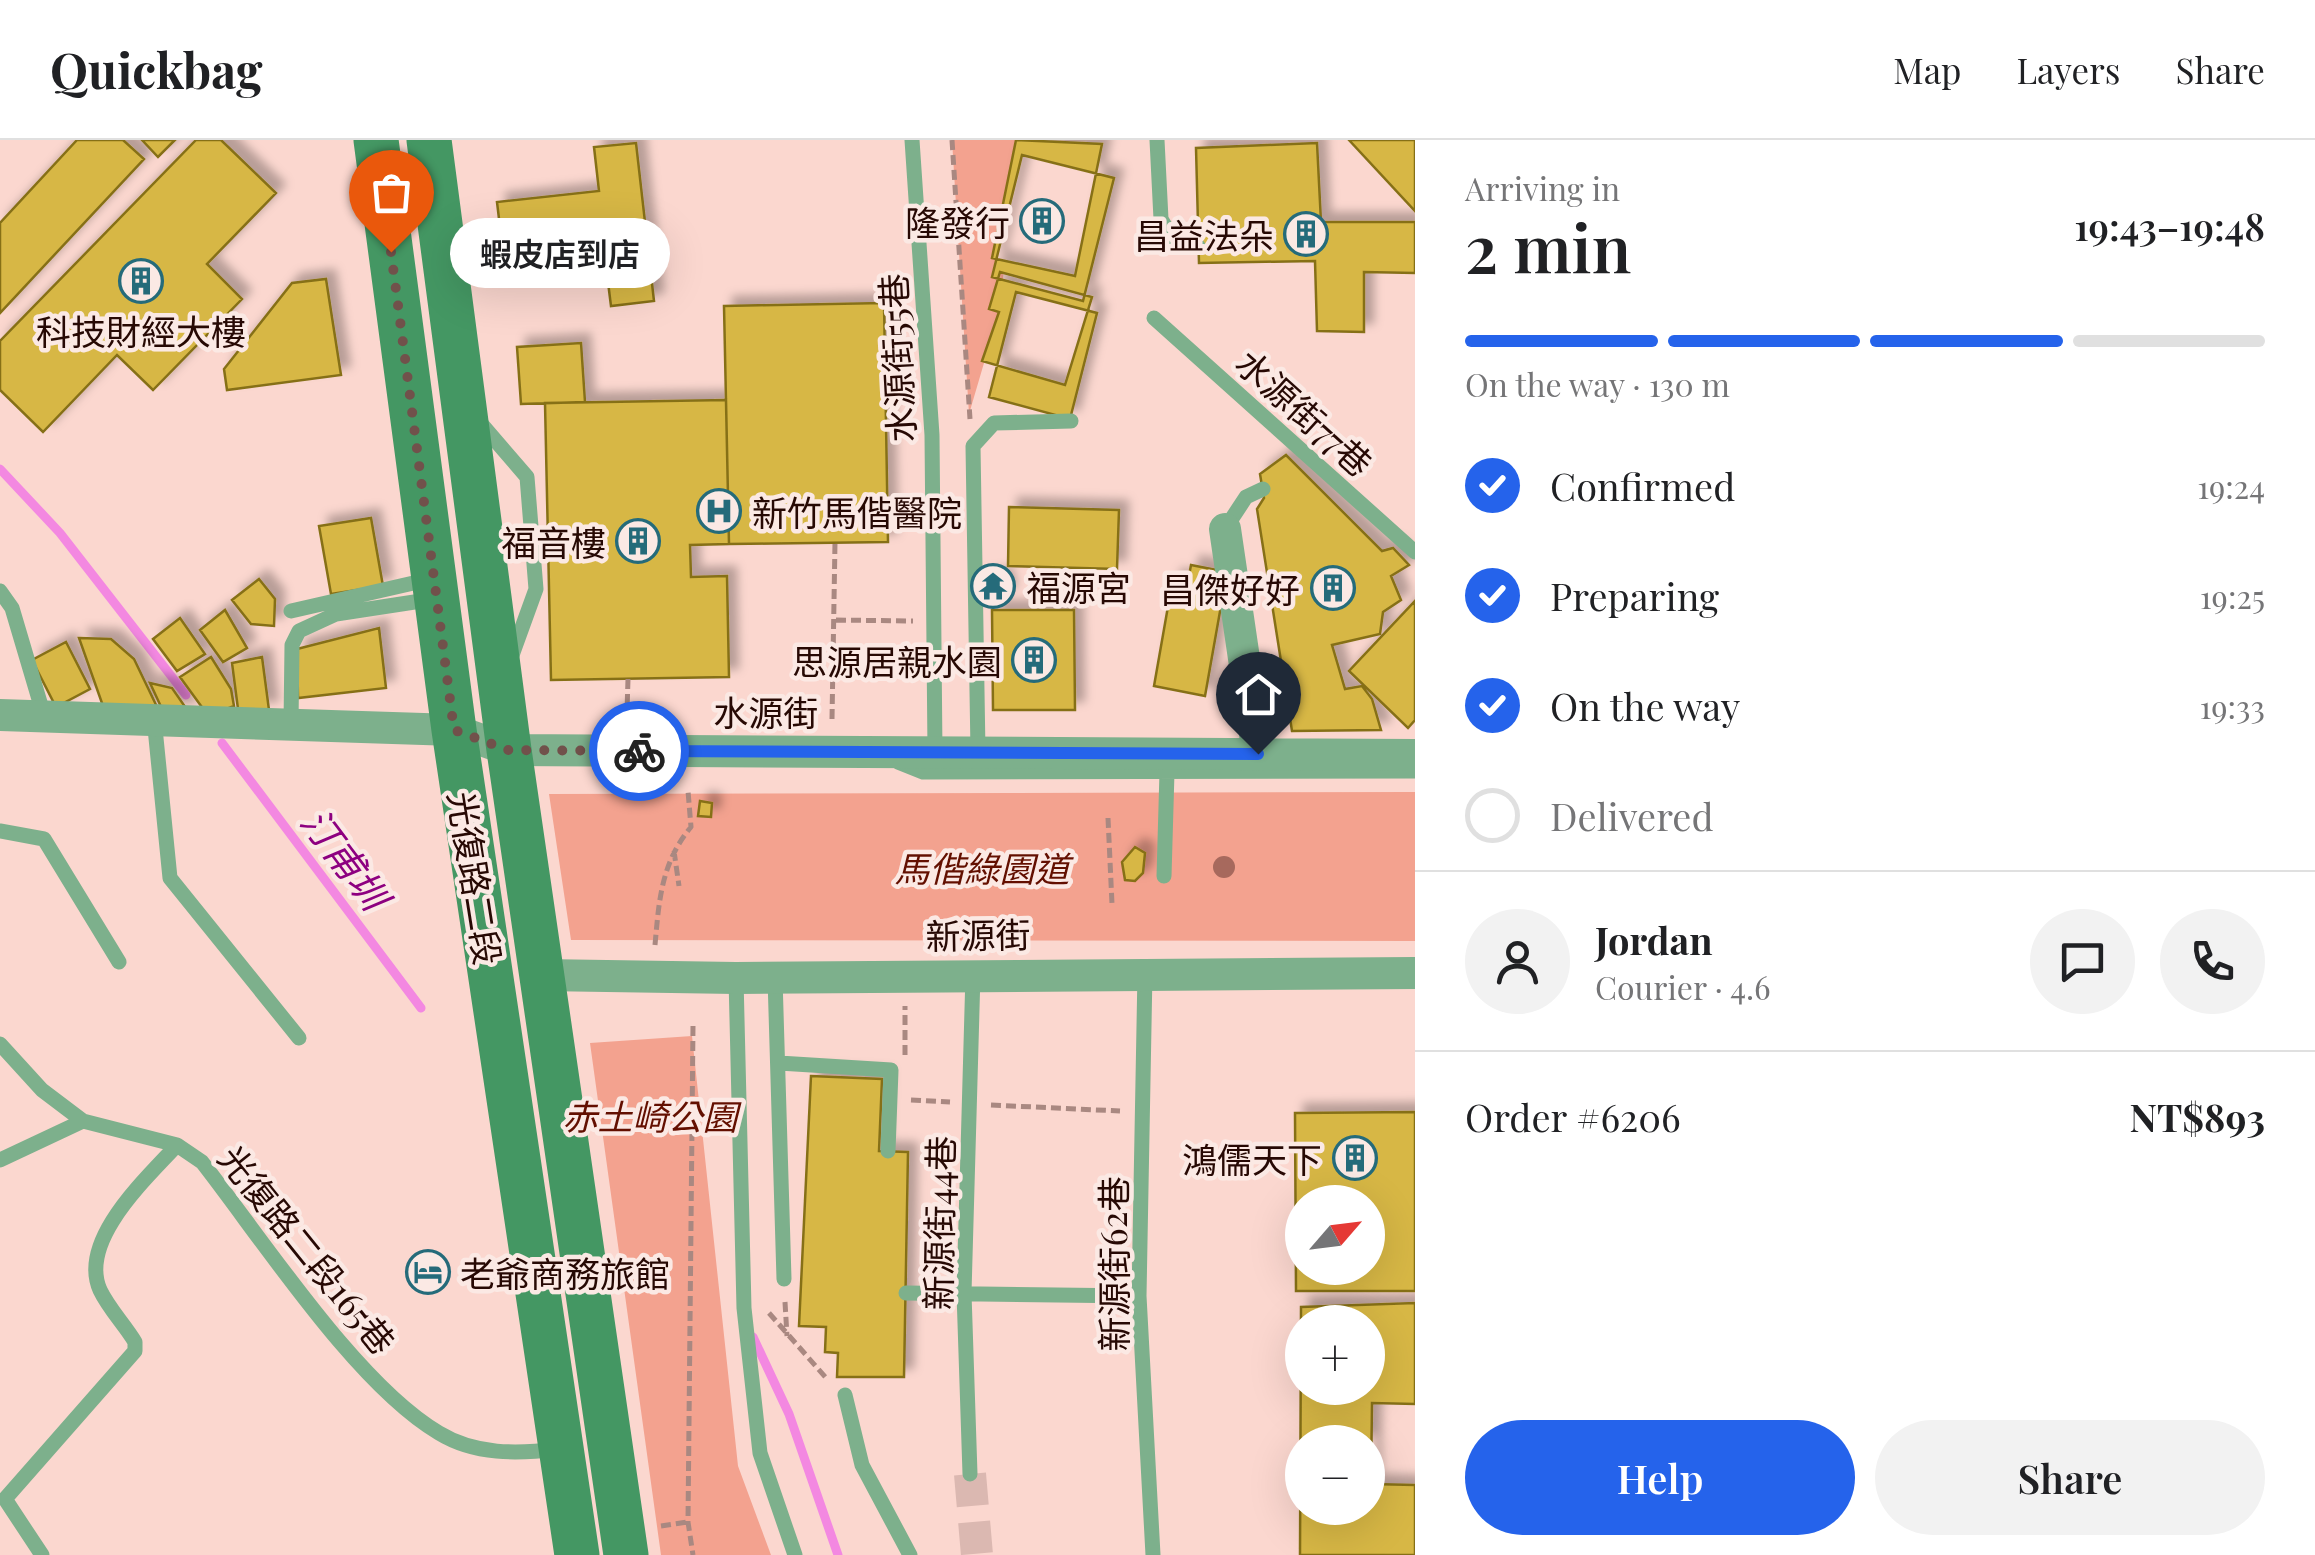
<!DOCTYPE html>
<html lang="en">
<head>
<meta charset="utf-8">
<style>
  body { margin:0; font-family:"Playfair Display","Noto Sans TC",serif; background:#f2f2f2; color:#202124; height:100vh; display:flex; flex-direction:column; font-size:38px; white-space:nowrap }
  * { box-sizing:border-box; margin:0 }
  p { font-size:32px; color:#757577 }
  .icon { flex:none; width:55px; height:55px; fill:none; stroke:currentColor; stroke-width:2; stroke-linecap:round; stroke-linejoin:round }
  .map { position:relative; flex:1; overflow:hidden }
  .panel { display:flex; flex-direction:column; background:#fff; width:900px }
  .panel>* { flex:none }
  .needle { width:65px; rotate:62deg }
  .buttons { position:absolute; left:1285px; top:1045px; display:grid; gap:20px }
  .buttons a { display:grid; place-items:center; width:100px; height:100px; border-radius:50%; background:#fff; box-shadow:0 10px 40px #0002; font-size:50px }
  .pin { position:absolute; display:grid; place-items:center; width:85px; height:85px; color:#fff; margin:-102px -42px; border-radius:50% 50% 50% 0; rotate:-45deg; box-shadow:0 0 10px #0007 }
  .pin .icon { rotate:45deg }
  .courier { position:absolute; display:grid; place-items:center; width:100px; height:100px; margin:-50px; border:8px solid #2563eb; border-radius:50%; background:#fff; color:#222; box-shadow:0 2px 12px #0007 }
  .bubble { position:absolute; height:70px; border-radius:35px; background:#fff; box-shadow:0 10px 40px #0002; font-size:32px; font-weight:600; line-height:70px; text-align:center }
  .overview em { font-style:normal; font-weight:600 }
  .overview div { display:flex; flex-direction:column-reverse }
  .overview { display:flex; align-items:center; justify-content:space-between; height:170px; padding:0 50px }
  h1 { font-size:65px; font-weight:600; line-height:75px }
  .bar { display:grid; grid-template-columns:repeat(4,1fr); gap:15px 10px; align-content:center; height:120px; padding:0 50px }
  .bar i { height:12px; border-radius:8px; background:#e0e0e0 }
  .bar .current { background:#2563eb }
  .bar p { grid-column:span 4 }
  .line { display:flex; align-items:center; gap:25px; padding:0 50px; border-top:2px solid #e0e0e0 }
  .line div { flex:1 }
  .round { display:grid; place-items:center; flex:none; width:105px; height:105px; border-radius:52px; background:#f2f2f2 }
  ol { padding:0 50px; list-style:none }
  li { display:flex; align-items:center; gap:30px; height:110px }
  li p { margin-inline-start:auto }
  li .icon { padding:10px; border-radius:50%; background:#2563eb; color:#fff; stroke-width:4 }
  li:last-child { color:#757577 }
  li i { width:55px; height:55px; border:5px solid #e0e0e0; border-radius:50% }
  .cta { display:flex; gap:20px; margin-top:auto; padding:20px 50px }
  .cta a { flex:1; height:115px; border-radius:60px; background:#2563eb; color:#fff; font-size:40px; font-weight:600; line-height:115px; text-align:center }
  .cta a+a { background:#f2f2f2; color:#202124 }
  header { display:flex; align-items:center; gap:60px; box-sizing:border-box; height:140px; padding:0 50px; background:#fff; border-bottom:2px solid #e0e0e0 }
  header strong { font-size:48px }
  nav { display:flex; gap:55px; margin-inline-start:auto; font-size:35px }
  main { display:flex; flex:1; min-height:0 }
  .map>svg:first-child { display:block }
  .green { fill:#f3a28f }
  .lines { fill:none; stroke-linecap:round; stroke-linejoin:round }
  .stream { stroke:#f388e1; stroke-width:9 }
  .building { fill:#d7b745; stroke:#867019; stroke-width:2.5; fill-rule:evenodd; filter:url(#shadow) }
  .minor-tunnel { stroke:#dbb8b1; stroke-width:32; stroke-dasharray:32 16; stroke-linecap:butt }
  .path { stroke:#a98881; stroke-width:5; stroke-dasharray:10 5; stroke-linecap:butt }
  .service { stroke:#7db08c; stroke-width:15 }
  .minor { stroke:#7db08c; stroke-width:32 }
  .secondary { stroke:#449763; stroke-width:45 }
  .tree { fill:#a7695d }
  .done { stroke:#71514b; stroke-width:10; stroke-dasharray:0 18 }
  .route { stroke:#2563eb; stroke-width:12 }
  .labels { text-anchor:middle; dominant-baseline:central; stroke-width:9; stroke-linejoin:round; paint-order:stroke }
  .poi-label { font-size:35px; fill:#270904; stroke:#fbe9e4; text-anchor:end }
  .street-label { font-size:35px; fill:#270904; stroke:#fbe9e4 }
  .park-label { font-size:35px; font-style:italic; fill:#630f00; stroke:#fbe9e4 }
  .water-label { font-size:38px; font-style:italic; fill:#8d0080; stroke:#fbe9e4 }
</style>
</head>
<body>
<header>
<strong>Quickbag</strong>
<nav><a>Map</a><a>Layers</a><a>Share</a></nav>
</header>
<main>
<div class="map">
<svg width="1415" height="1415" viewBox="0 0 1415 1415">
  <defs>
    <filter id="shadow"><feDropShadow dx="9" dy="-9" stdDeviation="5" flood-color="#0004"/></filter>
  </defs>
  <rect width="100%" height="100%" fill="#fbd7cf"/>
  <path class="green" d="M952,0H1016L992,117L1005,121L999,172L969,274Z
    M1415,652V801L571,800L549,654Z
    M692,896L738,1326L771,1415H661L590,903Z"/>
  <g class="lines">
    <path class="stream" d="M0,329L60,393L186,555
      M222,603L421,868
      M753,1197L789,1274L838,1415"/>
  </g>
  <path class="building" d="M77,0H123L144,19L0,173V83Z
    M142,0H175L158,17Z
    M196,0H221L276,53L207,124L242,159L153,250L117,215L43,292L0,250V201Z
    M1016,0L1102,4L1075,136L992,118Z
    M1349,0H1415V71Z
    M636,3L654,161L611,166L605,118L505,129L497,62L599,51L594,7Z
    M1317,3L1321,82H1415V133L1364,132V192L1317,191L1315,121L1199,123L1196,8Z
    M1022,15L1114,38L1083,161L992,137Z
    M1000,132L1092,157L1065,245L982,221L999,172L989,169Z
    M326,139L341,235L227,250L224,229L292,143Z
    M1016,152L1097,173L1070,279L989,257Z
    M884,163L888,402L729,404L724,166Z
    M581,203L585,262L521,264L517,207Z
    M726,260L729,404L690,405L691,437L727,436L729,537L551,540L545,263Z
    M1286,315L1382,411L1393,408L1409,425L1391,436L1401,460L1383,472L1380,494L1332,505L1345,549L1362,546L1372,559L1381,590L1292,591L1257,369L1264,358L1260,334Z
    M1009,367L1119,370L1117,429L1008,426Z
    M371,378L383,446L331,454L319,386Z
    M1191,425L1227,432L1205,556L1154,546L1173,438L1188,441Z
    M1003,437L1007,455L983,459L979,441Z
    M259,439L275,459L274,486L251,484L232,460Z
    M1415,461V580L1408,588L1349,531Z
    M225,470L247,508L223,522L200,490Z
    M992,470H1074L1075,570H993Z
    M180,478L205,514L177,531L153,499Z
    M379,488L386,548L298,558L297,509Z
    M79,498L111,499L134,519L159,571L103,566Z
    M66,502L90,549L56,567L32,520Z
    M211,517L231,549L234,566L224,570H204L180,537Z
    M262,517L269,570L238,569L232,523Z
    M150,543L172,548L188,571H163Z
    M700,661L712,663L711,677L698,676Z
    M1135,707L1145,713L1143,733L1135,741L1125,740L1122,722Z
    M811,936L882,939L879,1011L908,1012L904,1237H837L838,1213L825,1212L826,1187L799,1186Z
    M1415,972V1151H1296L1295,973ZM1302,1062H1368V1128H1302Z
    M1415,1163V1264L1372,1263L1371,1344L1415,1345V1415H1300L1301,1167ZM1302,1182H1368V1248H1302ZM1302,1302H1368V1368H1302Z"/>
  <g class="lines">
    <path class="minor-tunnel" d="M970,1334L977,1415"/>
    <path class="path" d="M952,0L970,279
      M836,480L913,481
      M628,539L627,571L638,580
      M832,579L835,402
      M1108,678L1112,764
      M674,711L679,746
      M655,805C659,761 661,723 691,687L688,651
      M693,886L688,1382L693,1415
      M905,915V866
      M911,960L950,962
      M991,965L1120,971
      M785,1162L787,1196
      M769,1173L828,1240
      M661,1386L688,1382"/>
    <path class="service" d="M912,0L932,295L935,612
      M1157,0L1161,79L1174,101L1198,106
      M1154,178L1415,412
      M477,279L527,337L536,449L511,518
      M1225,389L1246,357L1263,349
      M0,451L12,468L44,576
      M291,471L431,439
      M154,578L170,738L299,898
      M291,583L292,505L299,491L336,474L434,459
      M978,612L973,306L994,283L1071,281
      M898,622L923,632L1415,631
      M0,691L44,699L119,822
      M1164,736L1167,632
      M1145,832L1139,1156L1153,1415
      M736,838L744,1168L760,1313L795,1415
      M775,838L784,1139
      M0,904L42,950L83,981
      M779,923L891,930L888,1011
      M0,1020L83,981L177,1005L202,1022C263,1100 357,1245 439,1293C475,1315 517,1314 558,1309
      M906,1153L1139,1156
      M845,1255L862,1325L910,1415
      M970,1334L964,1153L973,834
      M42,1415L5,1359L135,1211V1202C125,1185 109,1169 100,1150C78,1100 147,1038 177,1005"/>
    <path class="minor" d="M1225,389L1258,614
      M0,575L454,590L509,610L1415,615
      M542,835L736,838L1415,833"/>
    <path class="secondary" d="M376,0L454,590L577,1415
      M429,0L509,610L626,1415"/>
  </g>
  <circle class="tree" cx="1224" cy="727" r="11"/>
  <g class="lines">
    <path class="done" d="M391,112L454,590L508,610L639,611"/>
    <path class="route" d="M639,611L1258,614"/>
  </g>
  <defs>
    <g id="building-ring" transform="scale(2.25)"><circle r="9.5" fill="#fbe9e4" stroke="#256b7a" stroke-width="1.5"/><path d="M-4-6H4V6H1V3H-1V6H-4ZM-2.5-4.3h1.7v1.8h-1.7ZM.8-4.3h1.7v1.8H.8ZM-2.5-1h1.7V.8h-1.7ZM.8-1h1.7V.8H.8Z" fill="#256b7a"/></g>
    <g id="hospital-ring" transform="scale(2.25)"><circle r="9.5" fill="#fbe9e4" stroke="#256b7a" stroke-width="1.5"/><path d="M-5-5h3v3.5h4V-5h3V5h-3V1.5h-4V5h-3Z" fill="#256b7a"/></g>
    <g id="temple-ring" transform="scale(2.25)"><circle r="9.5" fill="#fbe9e4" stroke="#256b7a" stroke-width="1.5"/><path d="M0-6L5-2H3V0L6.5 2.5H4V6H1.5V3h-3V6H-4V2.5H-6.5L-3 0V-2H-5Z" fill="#256b7a"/></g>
    <g id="hotel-ring" transform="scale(2.25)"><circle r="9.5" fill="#fbe9e4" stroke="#256b7a" stroke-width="1.5"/><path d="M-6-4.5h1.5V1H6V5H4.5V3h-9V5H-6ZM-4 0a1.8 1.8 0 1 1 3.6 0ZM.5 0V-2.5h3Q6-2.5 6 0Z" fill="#256b7a"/></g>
  </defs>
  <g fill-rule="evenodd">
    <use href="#building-ring" x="1042" y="81"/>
    <use href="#building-ring" x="1306" y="94"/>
    <use href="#building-ring" x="141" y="141"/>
    <use href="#hospital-ring" x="719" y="371"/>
    <use href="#building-ring" x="638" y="401"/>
    <use href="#temple-ring" x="993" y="446"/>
    <use href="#building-ring" x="1333" y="448"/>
    <use href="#building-ring" x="1034" y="520"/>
    <use href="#building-ring" x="1355" y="1018"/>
    <use href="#hotel-ring" x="428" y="1132"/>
  </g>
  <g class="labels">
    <g class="poi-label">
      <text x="1010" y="81">隆發行</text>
      <text x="1274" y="94">昌益法朵</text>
      <text x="141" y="190" text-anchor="middle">科技財經大樓</text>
      <text x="752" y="371" text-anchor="start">新竹馬偕醫院</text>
      <text x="606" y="401">福音樓</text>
      <text x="1026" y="446" text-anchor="start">福源宮</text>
      <text x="1300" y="448">昌傑好好</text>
      <text x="1002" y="520">思源居親水園</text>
      <text x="1322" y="1018">鴻儒天下</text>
      <text x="460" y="1132" text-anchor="start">老爺商務旅館</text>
    </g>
    <g class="street-label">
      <text transform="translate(896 218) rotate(-93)">水源街55巷</text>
      <text transform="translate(1305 272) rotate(42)">水源街77巷</text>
      <text x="766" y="571">水源街</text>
      <text transform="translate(476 738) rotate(81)">光復路二段</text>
      <text transform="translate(978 794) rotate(-1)">新源街</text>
      <text transform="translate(938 1083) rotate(-89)">新源街44巷</text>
      <text transform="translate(308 1109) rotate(51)">光復路二段165巷</text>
      <text transform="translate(1112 1124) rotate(-90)">新源街62巷</text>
    </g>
    <g class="park-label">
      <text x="982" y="727">馬偕綠園道</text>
      <text x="650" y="975">赤土崎公園</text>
    </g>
    <g class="water-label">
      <text transform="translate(346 718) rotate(53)">汀甫圳</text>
    </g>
  </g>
</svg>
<div class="buttons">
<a><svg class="needle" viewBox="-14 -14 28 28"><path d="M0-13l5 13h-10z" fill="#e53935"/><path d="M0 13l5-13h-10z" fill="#757577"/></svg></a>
<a>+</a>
<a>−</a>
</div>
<div class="pin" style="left:391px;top:112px;background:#ea580c"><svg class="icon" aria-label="bag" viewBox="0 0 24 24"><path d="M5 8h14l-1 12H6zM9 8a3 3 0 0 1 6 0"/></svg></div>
<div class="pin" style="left:1258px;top:614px;background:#1f2937"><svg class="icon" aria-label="home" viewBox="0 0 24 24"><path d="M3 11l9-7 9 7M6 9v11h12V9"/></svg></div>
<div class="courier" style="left:639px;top:611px"><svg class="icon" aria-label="bike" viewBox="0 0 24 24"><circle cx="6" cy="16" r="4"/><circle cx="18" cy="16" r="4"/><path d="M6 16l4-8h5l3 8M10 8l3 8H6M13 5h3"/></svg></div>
<div class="bubble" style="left:450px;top:78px;width:220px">蝦皮店到店</div>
</div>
<section class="panel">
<div class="overview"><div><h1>2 min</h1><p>Arriving in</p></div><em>19:43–19:48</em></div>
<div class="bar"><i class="current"></i><i class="current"></i><i class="current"></i><i></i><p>On the way · 130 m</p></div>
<ol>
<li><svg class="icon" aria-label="check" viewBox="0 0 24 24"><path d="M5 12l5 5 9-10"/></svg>Confirmed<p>19:24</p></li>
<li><svg class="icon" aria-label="check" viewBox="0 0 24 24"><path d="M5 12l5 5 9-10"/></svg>Preparing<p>19:25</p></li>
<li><svg class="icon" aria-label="check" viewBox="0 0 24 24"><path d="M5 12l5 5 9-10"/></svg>On the way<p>19:33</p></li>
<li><i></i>Delivered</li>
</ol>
<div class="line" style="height:180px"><a class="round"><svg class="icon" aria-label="person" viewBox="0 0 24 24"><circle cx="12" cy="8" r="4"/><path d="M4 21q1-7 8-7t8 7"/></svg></a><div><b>Jordan</b><p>Courier · 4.6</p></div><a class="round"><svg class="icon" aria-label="chat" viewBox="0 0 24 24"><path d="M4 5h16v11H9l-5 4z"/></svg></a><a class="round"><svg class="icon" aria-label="phone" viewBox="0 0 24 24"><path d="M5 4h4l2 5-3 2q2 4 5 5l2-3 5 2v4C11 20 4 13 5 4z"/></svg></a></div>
<div class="line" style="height:130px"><div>Order #6206</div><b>NT$893</b></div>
<div class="cta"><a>Help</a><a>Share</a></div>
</section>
</main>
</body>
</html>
